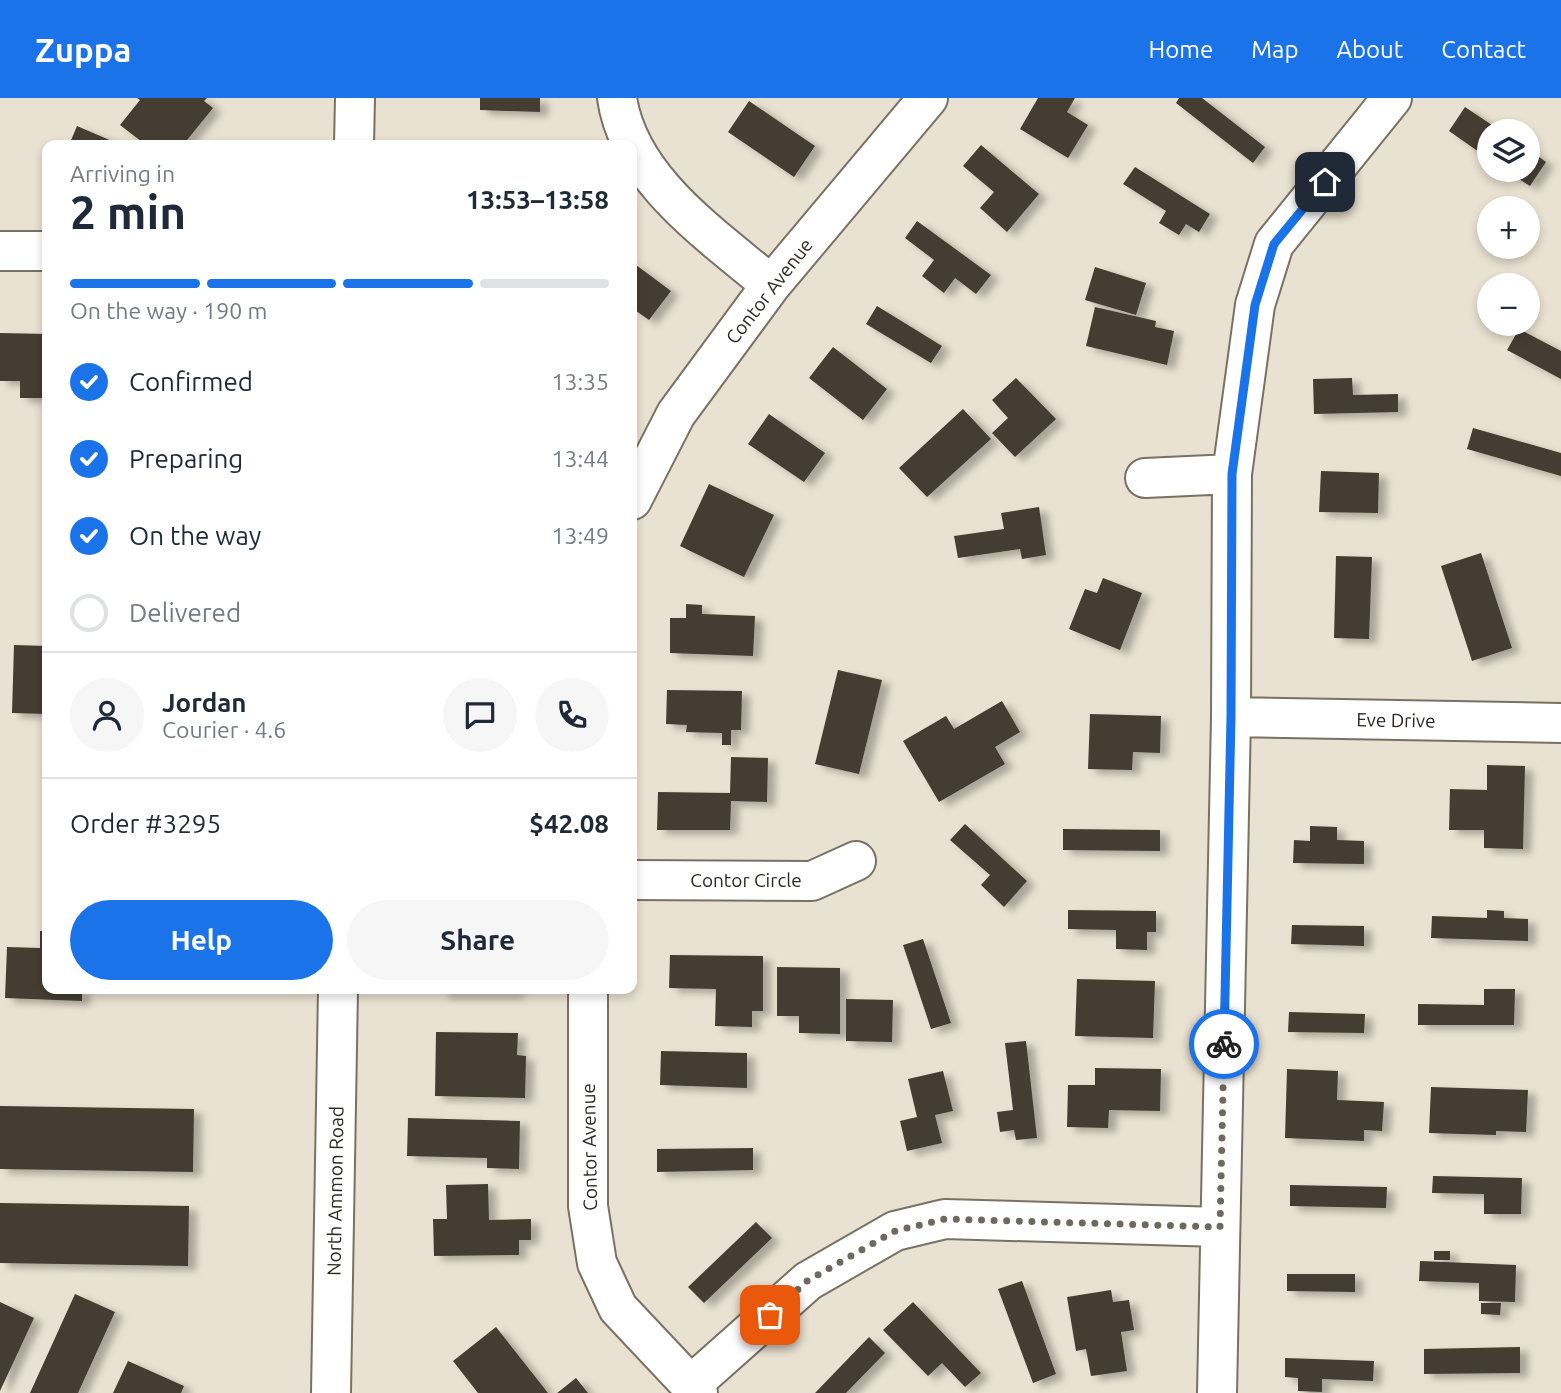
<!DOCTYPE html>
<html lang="en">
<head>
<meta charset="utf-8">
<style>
  body { margin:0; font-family:Ubuntu,sans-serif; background:#f6f6f7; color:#1f2937; height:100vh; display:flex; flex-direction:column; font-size:26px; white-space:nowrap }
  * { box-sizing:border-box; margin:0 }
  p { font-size:23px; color:#747a83 }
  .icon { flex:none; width:38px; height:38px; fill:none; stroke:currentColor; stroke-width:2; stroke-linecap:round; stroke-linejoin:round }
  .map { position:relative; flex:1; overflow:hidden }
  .panel { position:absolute; left:42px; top:42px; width:595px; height:854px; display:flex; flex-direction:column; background:#fff; border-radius:14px; box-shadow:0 4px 10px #0003 }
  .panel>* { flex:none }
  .fabs { position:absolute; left:1477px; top:21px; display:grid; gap:14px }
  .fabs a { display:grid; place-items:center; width:63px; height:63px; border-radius:50%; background:#fff; box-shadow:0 4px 10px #0003; font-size:35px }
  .pin { position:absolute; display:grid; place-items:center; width:60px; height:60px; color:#fff; margin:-30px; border-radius:14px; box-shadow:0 4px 10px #0006 }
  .courier { position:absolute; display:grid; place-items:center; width:70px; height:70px; margin:-35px; border:5px solid #1a73e8; border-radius:50%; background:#fff; color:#222; box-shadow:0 2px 9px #0007 }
  .overview em { font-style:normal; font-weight:700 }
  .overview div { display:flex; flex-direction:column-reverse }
  .overview { display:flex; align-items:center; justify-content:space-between; height:119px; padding:0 28px }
  h1 { font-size:46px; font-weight:700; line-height:52px }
  .bar { display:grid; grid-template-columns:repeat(4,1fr); gap:10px 7px; align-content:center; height:84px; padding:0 28px }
  .bar i { height:9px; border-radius:5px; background:#e0e1e3 }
  .bar .on { background:#1a73e8 }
  .bar p { grid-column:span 4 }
  .line { display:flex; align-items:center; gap:18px; padding:0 28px; border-top:2px solid #e0e1e3 }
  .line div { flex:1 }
  .round { display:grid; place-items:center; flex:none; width:74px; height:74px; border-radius:37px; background:#f6f6f7 }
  ol { padding:0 28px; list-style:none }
  li { display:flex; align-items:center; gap:21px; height:77px }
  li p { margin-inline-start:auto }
  li .icon { padding:7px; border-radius:50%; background:#1a73e8; color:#fff; stroke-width:4 }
  li:last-child { color:#747a83 }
  li i { width:38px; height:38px; border:4px solid #e0e1e3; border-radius:50% }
  .button { display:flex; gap:14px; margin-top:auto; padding:14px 28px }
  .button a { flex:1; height:80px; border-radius:42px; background:#1a73e8; color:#fff; font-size:28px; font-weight:700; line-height:80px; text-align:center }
  .button a+a { background:#f6f6f7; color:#1f2937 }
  header { display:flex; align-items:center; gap:42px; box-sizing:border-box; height:98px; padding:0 35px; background:#1a73e8; color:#fff }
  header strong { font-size:33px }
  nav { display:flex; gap:38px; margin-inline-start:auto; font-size:24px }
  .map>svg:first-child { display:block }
  .building { fill:#443d30; filter:url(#shadow) }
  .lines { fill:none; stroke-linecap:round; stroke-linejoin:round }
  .street-casing { stroke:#797163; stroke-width:42 }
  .secondary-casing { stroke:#797163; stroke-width:42 }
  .street { stroke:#fff; stroke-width:38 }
  .secondary { stroke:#fff; stroke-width:38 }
  .done { stroke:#6e695f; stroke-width:7; stroke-dasharray:0 12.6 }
  .route { stroke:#1a73e8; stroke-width:9 }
  .labels { text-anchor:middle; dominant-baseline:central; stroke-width:7; stroke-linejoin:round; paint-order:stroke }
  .street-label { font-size:19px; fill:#2b2822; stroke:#fff }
</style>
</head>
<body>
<header>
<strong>Zuppa</strong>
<nav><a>Home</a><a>Map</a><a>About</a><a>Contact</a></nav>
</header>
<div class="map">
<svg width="1561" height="1295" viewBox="0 0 1561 1295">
  <defs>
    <filter id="shadow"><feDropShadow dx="8" dy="4.5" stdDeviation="3.5" flood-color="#0004"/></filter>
  </defs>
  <rect width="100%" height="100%" fill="#e9e1d1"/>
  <path class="building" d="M137,0H207L204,3L213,10L183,47H146L120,27L140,2Z
    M480,0H540V14L480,12Z
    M1038,0H1075L1067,14L1088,27L1068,60L1020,31Z
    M1179,0H1202L1265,49L1253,65L1176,5Z
    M749,3L815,48L794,79L728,34Z
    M1465,9L1501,33H1489V61L1449,33Z
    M77,28L121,47H69Z
    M981,47L1039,96L1007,134L980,110L994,94L963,68Z
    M1528,51L1546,64L1530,88L1505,72H1528Z
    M1135,69L1210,116L1199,134L1186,126L1179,137L1159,125L1166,113L1123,86Z
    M917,123L991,177L976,196L955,180L944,195L922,178L934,162L905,140Z
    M632,164L671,193L649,222L632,210Z
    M1095,169L1146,185L1136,217L1085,202Z
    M877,208L942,248L931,265L866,226Z
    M1095,209L1156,223L1155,229L1174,233L1167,267L1086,248Z
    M1519,231L1561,253V281L1507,252Z
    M0,235L47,236V300H20V283H0Z
    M833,249L887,291L863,322L809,280Z
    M1016,280L1056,321L1015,359L992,335L1008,320L992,302Z
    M1352,280L1353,297L1398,296V314L1314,316L1313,281Z
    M963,311L991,341L927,399L899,370Z
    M769,316L825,355L804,384L748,346Z
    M1473,330L1561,355V378L1467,351Z
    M1321,373L1379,375L1378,415L1319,414Z
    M709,386L774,417L744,479L680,448Z
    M1039,409L1046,457L1022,461L1020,451L958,460L954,438L1004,431L1001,415Z
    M1481,455L1512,550L1472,563L1441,468Z
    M1336,458L1372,459L1369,541L1334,540Z
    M1103,480L1142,495L1120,552L1069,531L1085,491L1097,495Z
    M686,506L702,507V516L755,518L753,558L670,555V520H686Z
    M14,547L47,548V616L12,615Z
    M838,572L882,582L859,676L815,666Z
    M667,592L742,593L741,632H731V647H722V635L686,634L687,627L666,626Z
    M1002,603L1020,634L995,649L1005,666L939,704L903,643L946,618L954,631Z
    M1090,616L1161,618L1160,655L1133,654L1132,672L1088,671Z
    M731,659L768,660L767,704L731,703L730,732H657L658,694L730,695Z
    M1487,667L1525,668L1523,751L1484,750V732H1449L1450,691L1487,692Z
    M965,726L1027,783L1004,809L981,787L990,777L950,742Z
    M1310,728L1337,729V742L1364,743V766L1293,765L1294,742L1310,743Z
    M1063,731L1160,732V753L1063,752Z
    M1068,812L1156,813V834H1147V852L1116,851V832L1068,831Z
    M1487,812L1504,813V820L1528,821V843L1431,840L1432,818L1487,820Z
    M1292,827L1364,828V848L1291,846Z
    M40,833H47V891H82V903L5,900L7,849L40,850Z
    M923,841L951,925L931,931L903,847Z
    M670,857L763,858V913H752V929L715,928L716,891L669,890Z
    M777,869L840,870V936L799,935V918H777Z
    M1077,881L1155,883L1153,940L1075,938Z
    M441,891H516V896H441Z
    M1484,891H1515L1514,927H1418V906L1484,907Z
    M846,901L893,902L892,944L846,943Z
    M1289,914L1365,916L1364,935L1288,934Z
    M436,934L518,935L517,957L526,958L525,1000L435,998Z
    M1026,943L1037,1040L1016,1042L1014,1032L1000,1034L997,1014L1013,1012L1005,945Z
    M661,953L747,955V990L660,987Z
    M1095,970L1161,971L1160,1013L1109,1012L1108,1030L1067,1029L1068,987H1095Z
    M1287,971L1338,973L1337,1002L1384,1004L1382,1033L1364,1032V1043L1285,1040Z
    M943,973L953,1013L935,1017L942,1045L907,1053L900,1023L917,1019L908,981Z
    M1431,989L1528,992L1526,1034L1496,1033V1037L1429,1035Z
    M0,1008L194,1011L193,1074L0,1071Z
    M408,1020L520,1023L519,1071L487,1070V1060L407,1058Z
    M753,1050V1072L657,1074V1051Z
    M1433,1078L1522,1080L1521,1116H1484V1096L1432,1095Z
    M488,1086L489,1122L531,1121V1142H519V1157L434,1158L433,1121H447L446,1087Z
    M1290,1087L1387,1089L1386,1110L1290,1108Z
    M0,1105L189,1108L188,1168L0,1165Z
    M756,1124L772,1140L704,1205L688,1189Z
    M1434,1153H1450V1162H1434Z
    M1420,1163L1516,1167L1515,1204L1479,1203V1185L1419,1183Z
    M1287,1176H1355V1194L1287,1193Z
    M1022,1183L1056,1276L1033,1285L998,1191Z
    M1111,1192L1113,1204L1129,1202L1134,1232L1121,1234L1127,1273L1091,1278L1086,1251L1076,1253L1067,1199Z
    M75,1196L115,1214L78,1295H30Z
    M0,1204L34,1220L0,1293Z
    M913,1204L981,1275L965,1289L942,1265L928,1278L883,1232Z
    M1481,1205H1501L1500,1217L1481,1216Z
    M496,1229L548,1295H478L453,1263Z
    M869,1239L885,1255L846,1295H815Z
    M1520,1249V1275L1424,1276V1251Z
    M1285,1260L1374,1263L1373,1283L1322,1281V1294L1298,1293V1280L1285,1279Z
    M128,1263L184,1288L181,1295H113Z
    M576,1280L588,1295H557Z"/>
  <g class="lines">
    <g class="street-casing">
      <path id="street" d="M617,0C629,82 712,137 771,187
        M0,153H47
        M1145,380L1232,376
        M632,402L676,316L771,187L928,0
        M1231,619L1561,625
        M632,782L812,783L856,763
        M588,891V1108L597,1165L618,1210L698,1295
        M691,1287L808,1183L895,1133L945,1121L1220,1129
        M1217,1295L1231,619L1232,376L1255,207L1274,146L1392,0"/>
    </g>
    <g class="secondary-casing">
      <path id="secondary" d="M354,47L355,0
        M331,1295L338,891"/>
    </g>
    <use href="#street" class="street"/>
    <use href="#secondary" class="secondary"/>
  </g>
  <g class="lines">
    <path class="done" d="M770,1217L807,1183L895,1133L945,1121L1220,1129L1224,946"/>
    <path class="route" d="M1224,946L1231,619L1232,376L1255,207L1274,146L1325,84"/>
  </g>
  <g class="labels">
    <g class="street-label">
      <text transform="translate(769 193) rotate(-52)">Contor Avenue</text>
      <text transform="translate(1396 622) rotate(1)">Eve Drive</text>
      <text x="746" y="782">Contor Circle</text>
      <text transform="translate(589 1049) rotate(-91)">Contor Avenue</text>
      <text transform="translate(335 1093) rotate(-89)">North Ammon Road</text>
    </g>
  </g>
</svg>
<div class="fabs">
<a><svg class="icon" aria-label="layers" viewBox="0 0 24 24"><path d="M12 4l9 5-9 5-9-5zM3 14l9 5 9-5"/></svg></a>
<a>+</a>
<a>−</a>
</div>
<div class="pin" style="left:770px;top:1217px;background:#ea580c"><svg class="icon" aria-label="bag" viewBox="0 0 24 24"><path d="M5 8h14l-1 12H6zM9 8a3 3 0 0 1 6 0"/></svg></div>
<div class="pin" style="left:1325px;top:84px;background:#1f2937"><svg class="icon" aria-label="home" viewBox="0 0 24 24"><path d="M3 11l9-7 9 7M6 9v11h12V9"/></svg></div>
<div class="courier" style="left:1224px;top:946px"><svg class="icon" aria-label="bike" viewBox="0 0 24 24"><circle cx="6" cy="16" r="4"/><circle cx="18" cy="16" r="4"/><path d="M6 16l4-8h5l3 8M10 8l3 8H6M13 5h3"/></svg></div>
<section class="panel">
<div class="overview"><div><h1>2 min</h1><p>Arriving in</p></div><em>13:53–13:58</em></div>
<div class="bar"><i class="on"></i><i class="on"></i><i class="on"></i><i></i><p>On the way · 190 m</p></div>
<ol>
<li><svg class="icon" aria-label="check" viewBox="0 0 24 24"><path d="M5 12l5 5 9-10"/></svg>Confirmed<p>13:35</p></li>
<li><svg class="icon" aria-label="check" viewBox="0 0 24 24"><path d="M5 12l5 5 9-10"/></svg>Preparing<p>13:44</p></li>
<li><svg class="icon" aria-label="check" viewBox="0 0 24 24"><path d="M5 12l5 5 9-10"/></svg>On the way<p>13:49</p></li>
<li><i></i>Delivered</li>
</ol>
<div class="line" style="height:126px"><a class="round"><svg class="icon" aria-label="person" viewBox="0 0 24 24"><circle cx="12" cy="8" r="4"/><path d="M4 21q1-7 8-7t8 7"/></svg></a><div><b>Jordan</b><p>Courier · 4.6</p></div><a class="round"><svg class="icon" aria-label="chat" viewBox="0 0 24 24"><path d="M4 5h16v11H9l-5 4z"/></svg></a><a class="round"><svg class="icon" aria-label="phone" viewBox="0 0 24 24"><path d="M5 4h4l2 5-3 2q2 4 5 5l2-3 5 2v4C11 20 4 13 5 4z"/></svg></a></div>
<div class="line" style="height:91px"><div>Order #3295</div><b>$42.08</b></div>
<div class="button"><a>Help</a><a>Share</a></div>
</section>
</div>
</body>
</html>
